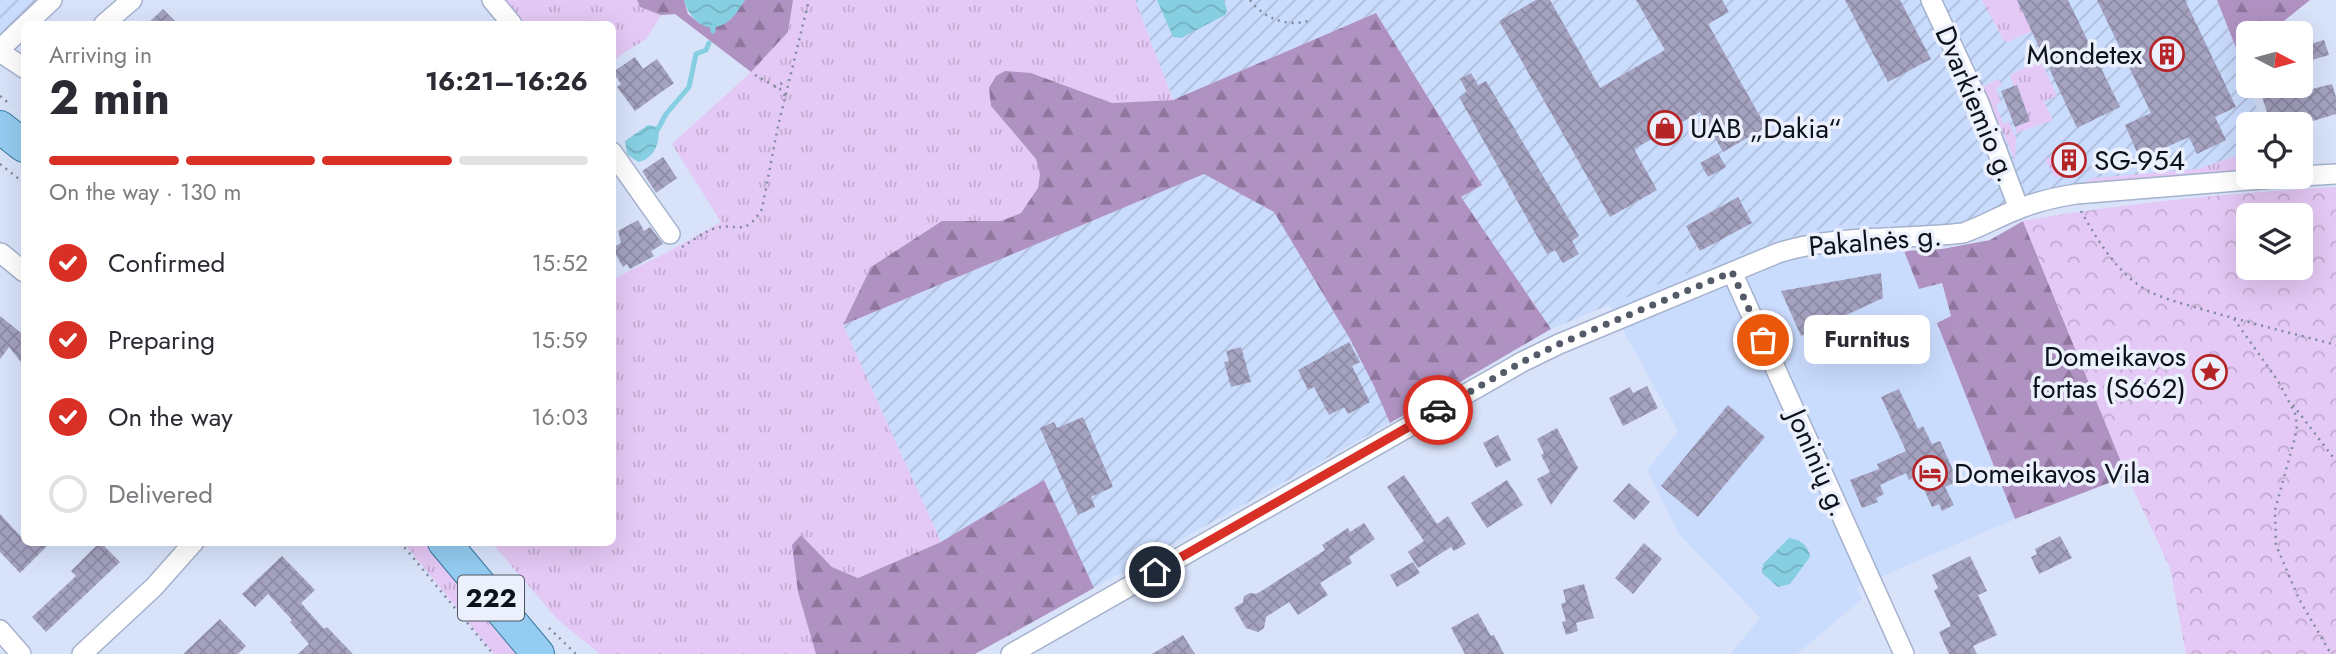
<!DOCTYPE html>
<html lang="en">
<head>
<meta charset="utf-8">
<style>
  body { margin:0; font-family:Jost,sans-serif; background:#f2f2f3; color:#2b2b33; height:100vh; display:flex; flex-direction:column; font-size:26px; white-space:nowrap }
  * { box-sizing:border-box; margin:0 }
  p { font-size:23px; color:#7c7c81 }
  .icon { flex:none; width:38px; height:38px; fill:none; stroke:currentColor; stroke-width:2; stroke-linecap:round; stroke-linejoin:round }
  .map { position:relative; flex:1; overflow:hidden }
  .details { position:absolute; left:21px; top:21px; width:595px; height:525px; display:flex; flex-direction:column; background:#fff; border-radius:10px; box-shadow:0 7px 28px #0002 }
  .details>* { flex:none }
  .needle { width:46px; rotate:96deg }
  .controls { position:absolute; left:2236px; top:21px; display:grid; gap:14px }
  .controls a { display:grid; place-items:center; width:77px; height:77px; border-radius:10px; background:#fff; box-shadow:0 7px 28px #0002; font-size:35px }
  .pin { position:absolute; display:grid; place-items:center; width:60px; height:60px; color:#fff; margin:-30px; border:4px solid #fff; border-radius:50%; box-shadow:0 2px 7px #0007 }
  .courier { position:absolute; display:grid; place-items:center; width:70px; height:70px; margin:-35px; border:5px solid #d93025; border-radius:50%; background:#fff; color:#222; box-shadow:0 2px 9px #0007 }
  .bubble { position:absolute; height:49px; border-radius:10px; background:#fff; box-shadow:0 7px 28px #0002; font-size:23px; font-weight:700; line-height:49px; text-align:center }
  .head em { font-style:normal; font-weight:700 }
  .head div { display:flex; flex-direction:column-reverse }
  .head { display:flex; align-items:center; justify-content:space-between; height:119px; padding:0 28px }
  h1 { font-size:46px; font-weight:700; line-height:52px }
  .bar { display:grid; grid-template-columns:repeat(4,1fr); gap:10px 7px; align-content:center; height:84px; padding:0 28px }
  .bar i { height:9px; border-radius:5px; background:#e1e1e2 }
  .bar .on { background:#d93025 }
  .bar p { grid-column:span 4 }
  ol { padding:0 28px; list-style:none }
  li { display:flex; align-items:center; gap:21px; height:77px }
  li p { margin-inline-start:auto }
  li .icon { padding:7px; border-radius:50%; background:#d93025; color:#fff; stroke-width:4 }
  li:last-child { color:#7c7c81 }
  li i { width:38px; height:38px; border:4px solid #e1e1e2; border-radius:50% }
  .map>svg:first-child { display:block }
  .built { fill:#cadcfe }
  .industrial { fill:url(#industrial-furrows) }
  .grass { fill:url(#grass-tufts) }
  .forest { fill:url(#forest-firs) }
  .park { fill:url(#park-crowns); fill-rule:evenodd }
  .water { fill:url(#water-waves) }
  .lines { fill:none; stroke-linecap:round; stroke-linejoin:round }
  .stream { stroke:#86cee1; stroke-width:5 }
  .building { fill:url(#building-cross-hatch) }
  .street-casing { stroke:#a5b2cd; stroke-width:22 }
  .primary-casing { stroke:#36759f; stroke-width:34 }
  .path { stroke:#828b9c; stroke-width:2.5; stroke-dasharray:2 5; stroke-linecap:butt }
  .street { stroke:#fff; stroke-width:19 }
  .primary { stroke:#94cdf1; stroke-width:32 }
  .done { stroke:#535a68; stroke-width:7; stroke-dasharray:0 12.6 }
  .route { stroke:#d93025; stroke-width:9 }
  .labels { text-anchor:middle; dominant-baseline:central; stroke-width:7; stroke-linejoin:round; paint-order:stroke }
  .shield { fill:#ebf0fc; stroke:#4f545e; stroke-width:2 }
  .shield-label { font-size:26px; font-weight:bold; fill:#0c111a }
  .poi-label { font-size:28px; fill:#0c111a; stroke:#ebf0fc; text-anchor:start }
  .street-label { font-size:28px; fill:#0c111a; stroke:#ebf0fc }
</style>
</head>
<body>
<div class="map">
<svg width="2336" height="654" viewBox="0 0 2336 654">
  <defs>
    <pattern id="industrial-furrows" width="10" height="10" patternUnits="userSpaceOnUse" patternTransform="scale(1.75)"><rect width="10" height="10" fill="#cadcfe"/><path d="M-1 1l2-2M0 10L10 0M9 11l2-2" fill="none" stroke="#acbcd9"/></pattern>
    <pattern id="grass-tufts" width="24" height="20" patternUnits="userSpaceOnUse" patternTransform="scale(1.75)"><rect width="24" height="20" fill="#e4c8f5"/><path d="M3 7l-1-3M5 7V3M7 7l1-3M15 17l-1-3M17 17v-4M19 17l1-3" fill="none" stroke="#c2abd1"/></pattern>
    <pattern id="forest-firs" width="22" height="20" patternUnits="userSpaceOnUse" patternTransform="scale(1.75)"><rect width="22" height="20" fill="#b092c2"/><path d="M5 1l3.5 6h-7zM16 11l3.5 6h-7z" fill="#8e769d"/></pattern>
    <pattern id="park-crowns" width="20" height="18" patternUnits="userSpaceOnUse" patternTransform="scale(1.75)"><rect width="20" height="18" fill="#e4c8f5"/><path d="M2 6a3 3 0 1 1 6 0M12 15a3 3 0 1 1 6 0" fill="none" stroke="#c2abd1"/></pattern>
    <pattern id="water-waves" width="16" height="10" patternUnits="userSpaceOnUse" patternTransform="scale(1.75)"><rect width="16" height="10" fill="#86cee1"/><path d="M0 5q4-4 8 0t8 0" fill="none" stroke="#72b0c0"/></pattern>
    <pattern id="building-cross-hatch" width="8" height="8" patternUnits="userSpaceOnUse" patternTransform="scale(1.75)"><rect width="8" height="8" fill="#a4a2bf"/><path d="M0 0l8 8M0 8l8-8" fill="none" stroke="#8c8aa4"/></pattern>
  </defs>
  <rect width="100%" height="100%" fill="#d8e3fa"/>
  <path class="built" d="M1903,223L1904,251L1919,289L1941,283L1951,316L1937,323L2015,519L1857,587L1862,599L1797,654H1730L1760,618L1678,533L1647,470L1678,431L1609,304L1666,281L1780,240L1834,226Z"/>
  <path class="industrial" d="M0,0H52L0,49Z
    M1135,0H2217L2242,63L2262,124H2249V177L2155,187L1903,238L1902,223L1833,226L1780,240L1666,281L1551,329L1461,197L1482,185L1376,13L1173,100Z
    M1204,174L1274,212L1350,339L1375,386L1390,423L1094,588L1044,480L941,542L843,325Z"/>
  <path class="grass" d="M492,0H637L640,7L661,15L646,39L613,60L612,24H512Z
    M793,0H1135L1173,100L1112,103L1031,73L991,106L1036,159L1040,174L1039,187L1021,213L1001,221L976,222L871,267L843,325L941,542L858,578L832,567L801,535L816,654H600L557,619L492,543L612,542L613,279L664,254L721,222L672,144L751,72L788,32Z
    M1982,0H2017L2032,31L2008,42L2004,41Z
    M2041,60L2057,96L2044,102L2053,120L2017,133L2015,127L2030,121L2017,85L2014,86L2010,75Z
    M1998,79L2002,85L1996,88L2001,102L1996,105L2003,123L2009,122L2016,138L2015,160L1983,87Z
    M2245,153L2242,166L2233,172L2070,187L2094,178L2198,169Z
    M2053,156L2061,173L2085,162L2087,165L2061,177H2055L2045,160Z
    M404,543H428L521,654H494Z"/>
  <path class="forest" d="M637,0H684L688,14L700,24L730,20L745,0H793L788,32L751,72L675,14L661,15L640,7Z
    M2217,0H2310L2269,33H2249V50L2240,58Z
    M1376,13L1482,185L1461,197L1551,329L1390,423L1374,386L1350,339L1274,212L1204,174L843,325L871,267L942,221H1001L1021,213L1038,188L1040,174L1036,159L991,106L989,88L996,76L1005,71L1031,73L1112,103L1173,100Z
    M2023,221L2127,476L2015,519L1937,323L1951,316L1942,283L1919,289L1904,251L1942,249L1990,240Z
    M1044,480L1094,588L975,654H816L798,592L792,545L801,535L832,567L858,578L941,542Z"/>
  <path class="park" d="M2336,187V654H2186L2170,568L2127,476L2023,221C2126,203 2231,193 2336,187ZM2249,215H2301V268H2249Z"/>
  <path class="water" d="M684,0H745C739,9 732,21 722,25C703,34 688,15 684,0Z
    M1157,0H1224L1227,11L1225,15L1181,38L1173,37Z
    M648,125L658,127C661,142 654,159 638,162L627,154L625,141Z
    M1789,538C1800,539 1809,546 1810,557L1790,584L1778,587L1762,573L1763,564Z"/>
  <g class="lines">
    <path class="stream" d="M713,31V27
      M658,129L666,114L689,87L696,54L706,50L709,43"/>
  </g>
  <path class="building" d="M1536,0H1550L1600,88L1665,50L1636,0H1722L1729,12L1708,24L1766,127L1723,152L1700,112L1634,149L1657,190L1610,217L1499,21Z
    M1845,0H1900L1931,59L1888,82Z
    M2017,0H2068L2120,107L2077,128Z
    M2097,0H2185L2236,107L2215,117L2226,140L2197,154L2189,137L2140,159L2125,125L2151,113Z
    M163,9L178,24H147Z
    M2324,40L2329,55L2308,61L2303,46Z
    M635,57L643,69L657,59L674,83L635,111L617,87L621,84L613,72Z
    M1471,73L1478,85L1486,81L1579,236L1572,241L1579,254L1563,263L1555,250L1547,254L1459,97L1467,92L1460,79Z
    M2332,84L2336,97V114L2303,124H2271L2262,97L2279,92L2280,97Z
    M2017,85L2030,121L2015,127L2001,91Z
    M2078,147L2085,162L2061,173L2054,159Z
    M1718,153L1726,167L1708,177L1700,163Z
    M663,157L677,178L656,193L642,171Z
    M1738,197L1752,223L1700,251L1686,226Z
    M638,220L644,231L650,227L663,244L651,251L654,256L630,269L627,264L623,267L612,248L621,243L618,231Z
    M1881,273L1883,298L1801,336L1781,291Z
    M0,316L24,335V366L9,347L0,359Z
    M1349,342L1360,362L1352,366L1370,402L1348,414L1344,407L1329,415L1314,387L1308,390L1298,370Z
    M1241,347L1251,382L1231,387L1224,362L1229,361L1226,351Z
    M1647,386L1658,408L1623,426L1609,398L1630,387L1633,393Z
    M1899,389L1918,429L1923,426L1932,444L1940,441L1958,481L1945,487L1954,505L1942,511L1939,504L1932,507L1918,476L1909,480L1906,473L1880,485L1884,494L1876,498L1878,502L1862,508L1850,480L1879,469L1877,464L1906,451L1881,397Z
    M1728,405L1765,437L1698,517L1661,486Z
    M1083,417L1113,487L1091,497L1095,507L1078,515L1040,428L1054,422L1057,428Z
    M1557,428L1578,468L1551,505L1537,479L1550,472L1541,455L1544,453L1537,439Z
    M1498,435L1511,460L1496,468L1483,443Z
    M1404,475L1437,524L1448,516L1466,544L1454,551L1451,547L1418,568L1408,552L1424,541L1387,487Z
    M1507,480L1523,505L1487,528L1471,503Z
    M1629,483L1650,502L1634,520L1613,501Z
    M0,514L24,540V542H51L20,573L0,552Z
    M1364,523L1375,539L1349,557L1352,563L1320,583L1328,595L1298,615L1289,602L1266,617L1264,628L1258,632L1246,628L1234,608L1243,602L1244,596L1250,593L1256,594L1263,590L1325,550L1322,545L1348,528L1350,532Z
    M2060,536L2072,558L2039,574L2031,557L2037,554L2035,549Z
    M100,542L120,562L46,632L32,617L76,576L71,571Z
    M1644,543L1662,559L1633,594L1615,578Z
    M282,556L315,590L301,603L324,629L327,627L353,654H298L309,644L290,622L292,620L268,594L255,607L242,594Z
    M1970,556L1987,591L1978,595L1997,635L1973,646L1977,654H1949L1939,632L1951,626L1934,591L1938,588L1932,575Z
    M1413,562L1420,573L1397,587L1390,575Z
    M1584,584L1594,618L1576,623L1578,631L1566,635L1562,622L1566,621L1561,604L1566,602L1563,590Z
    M1478,613L1491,636L1494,635L1504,654H1465L1451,628Z
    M220,619L246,646L238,654H183Z
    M1183,635L1195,654H1152Z"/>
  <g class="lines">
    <g class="street-casing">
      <path id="street" d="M492,0L512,24
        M1931,0L1979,103L2019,209
        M104,24L132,0
        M0,49L52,0
        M0,52L24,68
        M612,152L670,234
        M2301,176L2336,174
        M1,253L24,272
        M1732,272L1904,654
        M0,630L21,654
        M82,654L154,587L194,542
        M1011,654L1522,362L1559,344L1778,253C1838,234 1901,240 1963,233C1984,226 2001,215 2021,208C2039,201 2057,197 2076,194L2286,177"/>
    </g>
    <g class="primary-casing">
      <path id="primary" d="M0,127L24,146
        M444,542L538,654"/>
    </g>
    <path class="path" d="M1250,0C1264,19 1289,28 1311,20
      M755,75L780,89L785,96
      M774,87L787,81
      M0,96L11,105
      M0,164L24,183
      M2081,211C2095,236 2110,261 2132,280C2150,296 2178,302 2201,309C2246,322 2291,333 2336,345
      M682,247C692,241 702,233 713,229C738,220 743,240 762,209L778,126L809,0
      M2234,319L2278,381L2295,413L2297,426L2294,441L2275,510L2276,545L2299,599L2331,654
      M2293,405L2336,461
      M400,542L493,654
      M549,628L576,654"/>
    <use href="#street" class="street"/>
    <use href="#primary" class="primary"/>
  </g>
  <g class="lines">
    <path class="done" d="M1438,410L1522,362L1559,344L1732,272L1763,340"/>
    <path class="route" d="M1155,572L1438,410"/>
  </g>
  <defs>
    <g id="building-ring" transform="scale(1.75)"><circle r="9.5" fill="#ebf0fc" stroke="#b52527" stroke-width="1.5"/><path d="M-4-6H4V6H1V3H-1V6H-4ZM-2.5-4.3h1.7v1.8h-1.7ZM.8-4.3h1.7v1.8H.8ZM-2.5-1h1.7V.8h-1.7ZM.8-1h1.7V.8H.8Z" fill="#b52527"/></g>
    <g id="shop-ring" transform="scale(1.75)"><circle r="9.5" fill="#ebf0fc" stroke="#b52527" stroke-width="1.5"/><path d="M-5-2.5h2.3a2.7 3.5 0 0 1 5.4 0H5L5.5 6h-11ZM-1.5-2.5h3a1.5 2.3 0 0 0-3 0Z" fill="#b52527"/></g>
    <g id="sight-ring" transform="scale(1.75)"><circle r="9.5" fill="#ebf0fc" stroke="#b52527" stroke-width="1.5"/><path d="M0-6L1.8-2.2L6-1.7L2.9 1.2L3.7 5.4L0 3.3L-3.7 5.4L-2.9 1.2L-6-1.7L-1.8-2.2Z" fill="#b52527"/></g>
    <g id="hotel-ring" transform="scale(1.75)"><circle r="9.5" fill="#ebf0fc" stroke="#b52527" stroke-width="1.5"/><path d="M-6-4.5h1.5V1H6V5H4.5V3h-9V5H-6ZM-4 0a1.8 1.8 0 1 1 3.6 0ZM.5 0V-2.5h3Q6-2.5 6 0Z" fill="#b52527"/></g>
  </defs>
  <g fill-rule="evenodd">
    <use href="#building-ring" x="2167" y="54"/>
    <use href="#shop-ring" x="1665" y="128"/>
    <use href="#building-ring" x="2069" y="160"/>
    <use href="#sight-ring" x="2210" y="372"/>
    <use href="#hotel-ring" x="1930" y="473"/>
  </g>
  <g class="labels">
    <rect class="shield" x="458" y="575.5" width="66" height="45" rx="5"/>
    <g class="shield-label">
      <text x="491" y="598">222</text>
    </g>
    <g class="poi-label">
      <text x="2142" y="54" text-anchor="end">Mondetex</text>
      <text x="1690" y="128">UAB „Dakia“</text>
      <text x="2094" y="160">SG-954</text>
      <text x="2186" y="356" text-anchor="end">Domeikavos<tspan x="2186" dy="32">fortas (S662)</tspan></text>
      <text x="1954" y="473">Domeikavos Vila</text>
    </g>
    <g class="street-label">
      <text transform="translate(1976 104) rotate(67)">Dvarkiemio g.</text>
      <text transform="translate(1875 241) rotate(-5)">Pakalnės g.</text>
      <text transform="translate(1818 463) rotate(66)">Joninių g.</text>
    </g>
  </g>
</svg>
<div class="controls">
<a><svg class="needle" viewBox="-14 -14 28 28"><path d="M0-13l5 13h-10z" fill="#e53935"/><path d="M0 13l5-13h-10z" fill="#7c7c81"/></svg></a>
<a><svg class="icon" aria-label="locate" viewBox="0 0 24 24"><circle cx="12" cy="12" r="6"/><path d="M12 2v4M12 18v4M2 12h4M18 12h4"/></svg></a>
<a><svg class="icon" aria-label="layers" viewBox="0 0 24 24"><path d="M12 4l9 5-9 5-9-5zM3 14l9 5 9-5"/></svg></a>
</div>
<div class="pin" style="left:1763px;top:340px;background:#ea580c"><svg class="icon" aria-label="bag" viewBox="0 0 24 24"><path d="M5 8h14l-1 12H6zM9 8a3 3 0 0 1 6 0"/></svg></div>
<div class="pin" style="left:1155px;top:572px;background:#1f2937"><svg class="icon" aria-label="home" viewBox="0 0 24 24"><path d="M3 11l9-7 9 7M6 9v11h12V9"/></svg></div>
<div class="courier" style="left:1438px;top:410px"><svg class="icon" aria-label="car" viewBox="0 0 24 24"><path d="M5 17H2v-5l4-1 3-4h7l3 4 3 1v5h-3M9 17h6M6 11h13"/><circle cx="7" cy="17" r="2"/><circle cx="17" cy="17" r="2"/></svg></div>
<div class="bubble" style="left:1804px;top:315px;width:126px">Furnitus</div>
<section class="details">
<div class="head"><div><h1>2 min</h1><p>Arriving in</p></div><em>16:21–16:26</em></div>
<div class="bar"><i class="on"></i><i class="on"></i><i class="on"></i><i></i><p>On the way · 130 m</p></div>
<ol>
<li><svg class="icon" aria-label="check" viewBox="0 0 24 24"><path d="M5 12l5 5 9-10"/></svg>Confirmed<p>15:52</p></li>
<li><svg class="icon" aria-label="check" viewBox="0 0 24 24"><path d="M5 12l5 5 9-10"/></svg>Preparing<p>15:59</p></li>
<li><svg class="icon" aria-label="check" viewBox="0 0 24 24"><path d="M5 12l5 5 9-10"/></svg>On the way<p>16:03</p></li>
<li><i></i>Delivered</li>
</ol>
</section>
</div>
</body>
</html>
